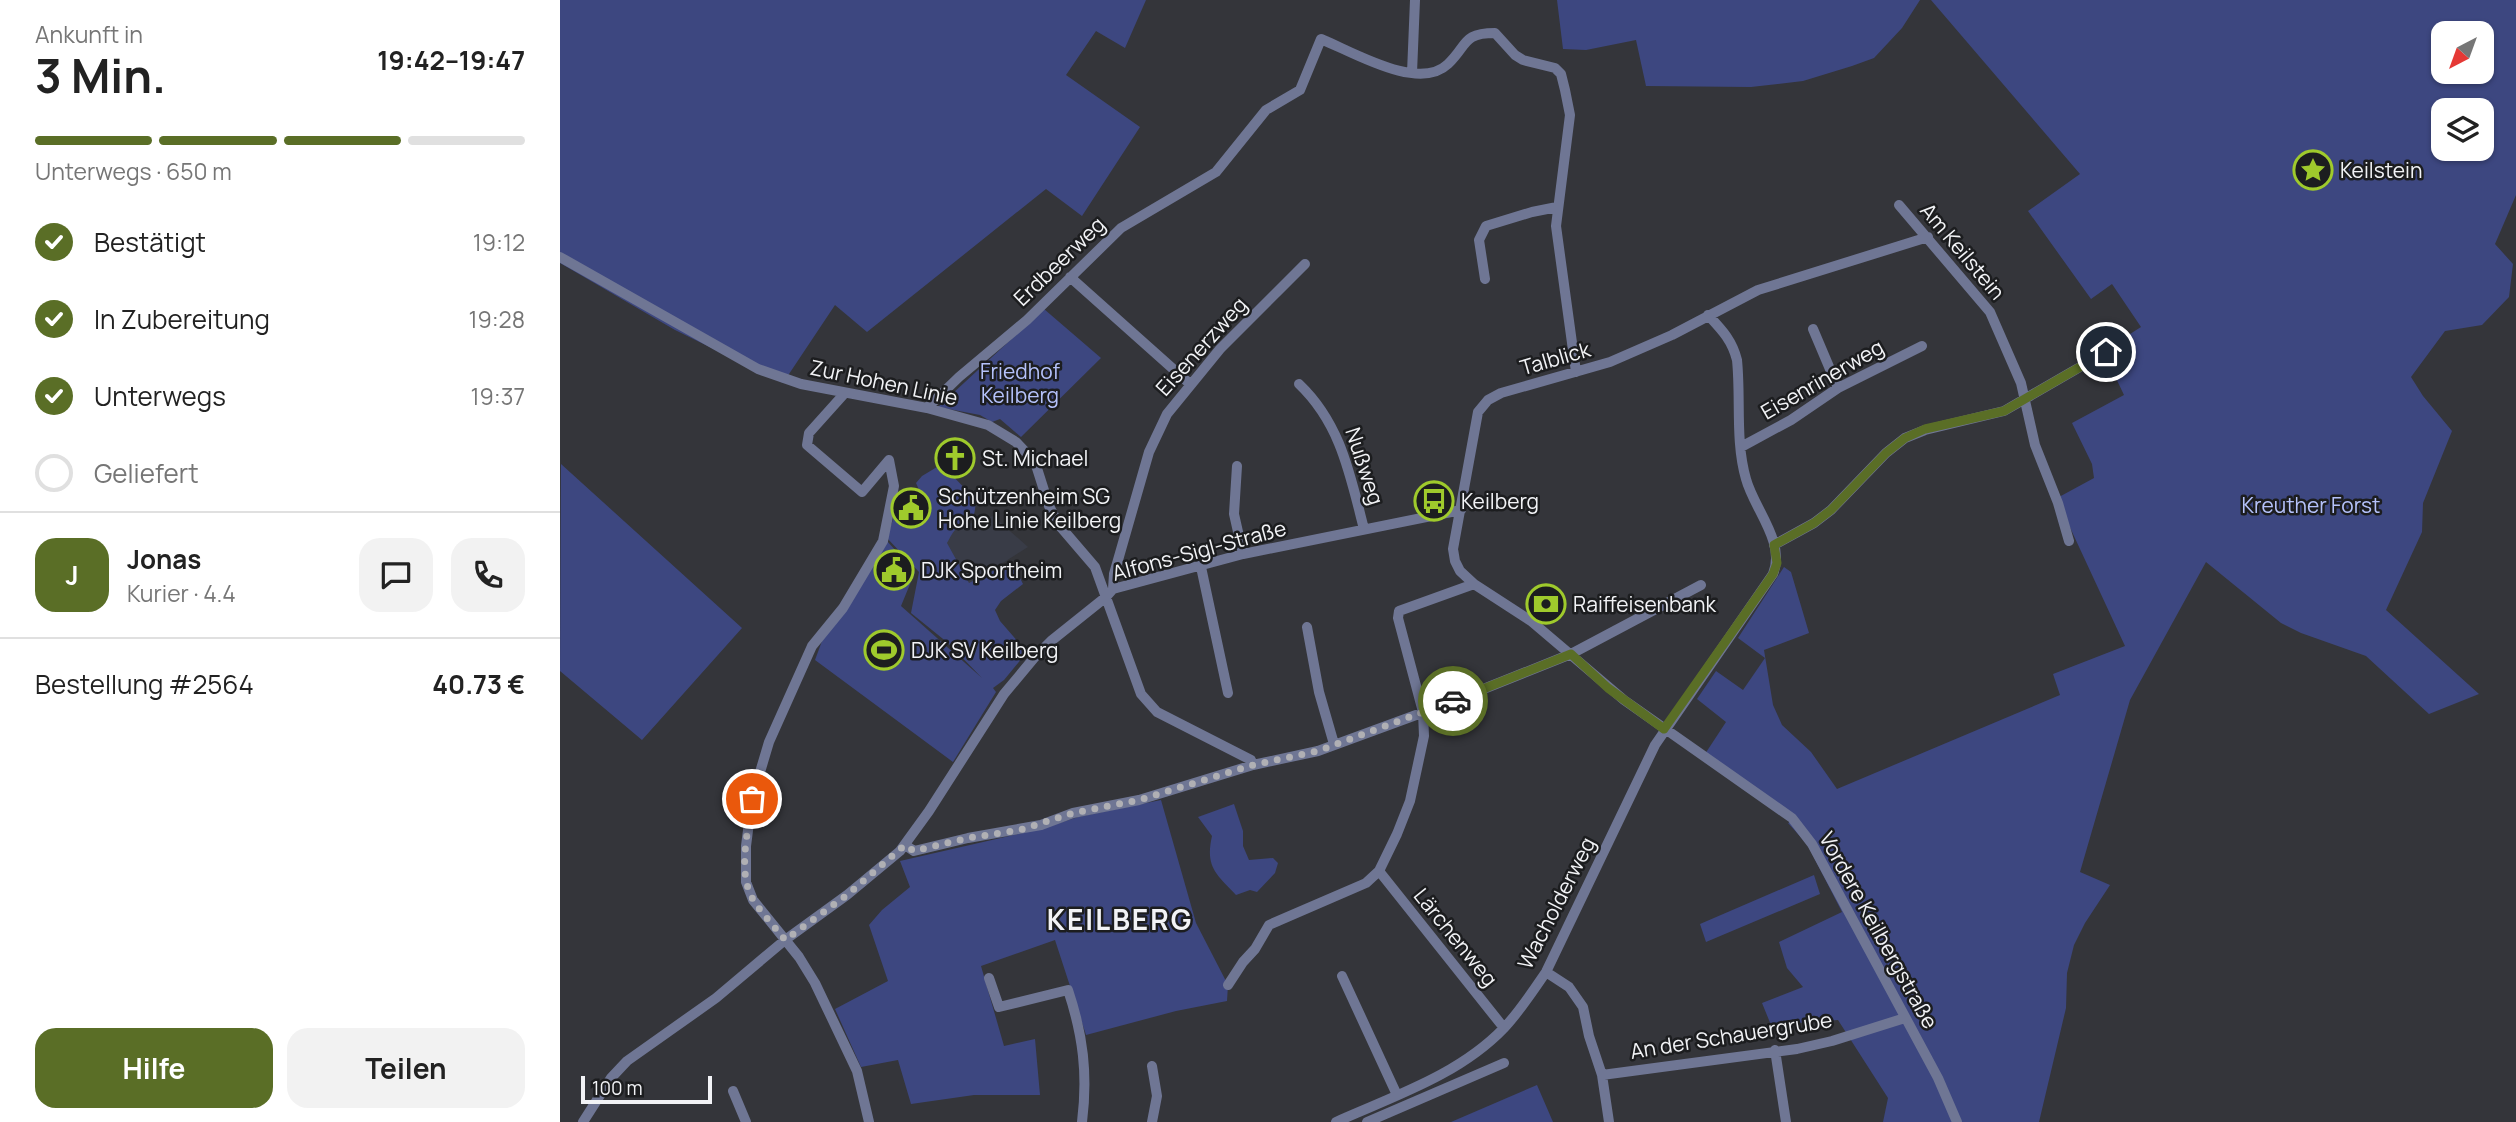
<!DOCTYPE html>
<html lang="de">
<head>
<meta charset="utf-8">
<style>
  body { margin:0; font-family:Manrope,sans-serif; background:#f2f2f2; color:#222; height:100vh; display:flex; flex-direction:column; font-size:26px; white-space:nowrap }
  * { box-sizing:border-box; margin:0 }
  p { font-size:23px; color:#767676 }
  .icon { flex:none; width:38px; height:38px; fill:none; stroke:currentColor; stroke-width:2; stroke-linecap:round; stroke-linejoin:round }
  .map { position:relative; flex:1; overflow:hidden }
  .side { display:flex; flex-direction:column; background:#fff; width:560px }
  .side>* { flex:none }
  .needle { width:46px; rotate:221deg }
  .buttons { position:absolute; left:1871px; top:21px; display:grid; gap:14px }
  .buttons a { display:grid; place-items:center; width:63px; height:63px; border-radius:14px; background:#fff; box-shadow:0 2px 5px #0004; font-size:35px }
  .scale { position:absolute; left:21px; bottom:18px; width:131px; box-sizing:border-box; padding-left:7px; border:4px solid #f2f3f6; border-top:0; font-size:19px; line-height:24px; white-space:nowrap; color:#f2f3f6; -webkit-text-stroke:5px #1c1d1f; paint-order:stroke }
  .pin { position:absolute; display:grid; place-items:center; width:60px; height:60px; color:#fff; margin:-30px; border:4px solid #fff; border-radius:50%; box-shadow:0 2px 7px #0007 }
  .courier { position:absolute; display:grid; place-items:center; width:70px; height:70px; margin:-35px; border:5px solid #5a6e26; border-radius:50%; background:#fff; color:#222; box-shadow:0 2px 9px #0007 }
  .head em { font-style:normal; font-weight:700 }
  .head div { display:flex; flex-direction:column-reverse }
  .head { display:flex; align-items:center; justify-content:space-between; height:119px; padding:0 35px }
  h1 { font-size:46px; font-weight:700; line-height:52px }
  .bar { display:grid; grid-template-columns:repeat(4,1fr); gap:10px 7px; align-content:center; height:84px; padding:0 35px }
  .bar i { height:9px; border-radius:5px; background:#e0e0e0 }
  .bar .on { background:#5a6e26 }
  .bar p { grid-column:span 4 }
  .line { display:flex; align-items:center; gap:18px; padding:0 35px; border-top:2px solid #e0e0e0 }
  .line div { flex:1 }
  .round { display:grid; place-items:center; flex:none; width:74px; height:74px; border-radius:21px; background:#f2f2f2 }
  ol { padding:0 35px; list-style:none }
  li { display:flex; align-items:center; gap:21px; height:77px }
  li p { margin-inline-start:auto }
  li .icon { padding:7px; border-radius:50%; background:#5a6e26; color:#fff; stroke-width:4 }
  li:last-child { color:#767676 }
  li i { width:38px; height:38px; border:4px solid #e0e0e0; border-radius:50% }
  .cta { display:flex; gap:14px; margin-top:auto; padding:14px 35px }
  .cta a { flex:1; height:80px; border-radius:21px; background:#5a6e26; color:#fff; font-size:28px; font-weight:700; line-height:80px; text-align:center }
  .cta a+a { background:#f2f2f2; color:#222 }
  main { display:flex; flex:1; min-height:0 }
  .map>svg:first-child { display:block }
  .built { fill:#393c47 }
  .green { fill:#3d4780; fill-rule:evenodd }
  .lines { fill:none; stroke-linecap:round; stroke-linejoin:round }
  .street { stroke:#6f7694; stroke-width:10 }
  .done { stroke:#b0b0b4; stroke-width:7; stroke-dasharray:0 12.6 }
  .route { stroke:#5a6e26; stroke-width:9 }
  .labels { text-anchor:middle; dominant-baseline:central; stroke-width:5; stroke-linejoin:round; paint-order:stroke }
  .poi-label { font-size:21px; fill:#f2f3f6; stroke:#1c1d1f; text-anchor:start }
  .street-label { font-size:21px; fill:#f2f3f6; stroke:#1c1d1f }
  .park-label { font-size:21px; fill:#b5c2fb; stroke:#1c1d1f }
  .district-label { font-size:28px; font-weight:bold; letter-spacing:2px; fill:#f2f3f6; stroke:#1c1d1f }
</style>
</head>
<body>
<main>
<section class="side">
<div class="head"><div><h1>3 Min.</h1><p>Ankunft in</p></div><em>19:42–19:47</em></div>
<div class="bar"><i class="on"></i><i class="on"></i><i class="on"></i><i></i><p>Unterwegs · 650 m</p></div>
<ol>
<li><svg class="icon" aria-label="check" viewBox="0 0 24 24"><path d="M5 12l5 5 9-10"/></svg>Bestätigt<p>19:12</p></li>
<li><svg class="icon" aria-label="check" viewBox="0 0 24 24"><path d="M5 12l5 5 9-10"/></svg>In Zubereitung<p>19:28</p></li>
<li><svg class="icon" aria-label="check" viewBox="0 0 24 24"><path d="M5 12l5 5 9-10"/></svg>Unterwegs<p>19:37</p></li>
<li><i></i>Geliefert</li>
</ol>
<div class="line" style="height:126px"><b class="round" style="background:#5a6e26;color:#fff">J</b><div><b>Jonas</b><p>Kurier · 4.4</p></div><a class="round"><svg class="icon" aria-label="chat" viewBox="0 0 24 24"><path d="M4 5h16v11H9l-5 4z"/></svg></a><a class="round"><svg class="icon" aria-label="phone" viewBox="0 0 24 24"><path d="M5 4h4l2 5-3 2q2 4 5 5l2-3 5 2v4C11 20 4 13 5 4z"/></svg></a></div>
<div class="line" style="height:91px"><div>Bestellung #2564</div><b>40.73 €</b></div>
<div class="cta"><a>Hilfe</a><a>Teilen</a></div>
</section>
<div class="map">
<svg width="1956" height="1122" viewBox="0 0 1956 1122">
  <rect width="100%" height="100%" fill="#34353a"/>
  <path class="built" d="M433,516L468,547L408,585L380,533Z"/>
  <path class="green" d="M0,0H586L565,48L536,31L506,75L580,127L522,216L486,189L307,332L275,305L223,383L115,330L0,263Z
    M997,0H1360L1342,28L1314,58L1292,66L1243,81L1191,87L1086,86L1076,40L1026,50L1003,49Z
    M1371,0H1956V195L1935,244L1953,264L1949,297L1922,325L1885,331L1851,377L1863,396L1892,431L1863,503L1862,532L1826,610L1919,694L1869,714L1806,656L1741,633L1721,623L1646,562L1570,700L1520,872L1550,885L1525,923L1514,945L1507,973L1506,1008L1479,1122H1323L1328,1098L1278,1020L1211,1025L1202,1003L1243,987L1227,968L1219,942L1282,912L1247,844L1228,823L1235,820L1145,754L1166,722L1137,699L1156,671L1183,690L1205,658L1178,638L1224,567L1231,572L1249,633L1204,650L1213,705L1222,725L1251,752L1277,789L1500,695L1493,674L1565,646L1507,521L1499,497L1534,478L1532,464L1512,423L1564,395L1543,351L1581,327L1552,284L1531,299L1468,211L1520,174ZM1883,33H1922V72H1883ZM1883,110H1922V149H1883Z
    M484,309L541,358L461,437L440,419L432,422L420,415L378,407Z
    M1,464L182,628L82,740L0,671Z
    M377,467L389,472L416,500C414,523 413,517 397,528C393,531 390,538 387,543L409,583L448,563L454,566L463,584L441,601L435,610L440,621L467,652L444,680L433,688L436,692L393,762L255,660L262,641L327,541L355,572L341,606L422,678L388,643L351,613L359,572L327,538L336,510L356,526L368,510L356,483L362,476Z
    M601,800L636,923L668,985L667,1001L616,1011L526,1035L495,940L421,966L444,1046L475,1039L480,1095H414L351,1104L338,1060L301,1067L275,1009L328,981L309,925L322,910L350,887L340,861L484,828L518,817Z
    M674,804L683,831V846L689,860L713,858L718,863L715,873L697,892L690,890L676,895C656,874 645,867 652,836L638,817Z
    M1254,875L1260,894L1146,942L1140,924Z
    M977,1085L993,1122H891Z"/>
  <g class="lines">
    <path class="street" d="M852,73L855,0
      M1339,205L1430,312L1461,383L1475,445L1498,503L1509,541
      M1368,237L1198,290L1112,335L1050,362L941,393L928,400L918,412L893,549L895,561L900,571L914,584L971,621L1064,700L1232,818L1252,844L1378,1078L1397,1122
      M0,257L198,369L241,384L367,408L428,425L456,442L475,462L489,506L499,525L535,567L581,694L597,712L691,760L693,765
      M510,277L630,384
      M925,279L919,240L926,226L972,212L997,207
      M1253,329L1278,388
      M739,384C781,424 790,475 804,529
      M284,394L249,433L247,445L302,492L329,460
      M367,408L399,377L467,320L561,228L656,172L706,110L740,90L761,39C793,52 859,92 888,64C908,45 902,33 935,33L955,55L963,60L995,68L1001,74L1005,90L1010,115L996,226L1016,372
      M1181,447L1231,420L1278,388L1362,346
      M677,466L674,514L683,554
      M1214,545L1254,523L1271,510L1326,453L1345,438L1365,430L1444,411L1546,352
      M641,567L668,693
      M553,589L554,574L589,452L607,414L660,349L745,264
      M747,627L759,692L774,744
      M345,845L354,851L408,838L481,825L513,813L579,800L693,765L758,751L886,704L1011,654L1141,585
      M819,871L944,1028
      M986,972L1009,987L1023,1007L1029,1036L1042,1075L1049,1122
      M782,976L837,1095
      M429,978L439,1007L508,990C523,1035 528,1074 522,1122
      M668,985L683,962L695,949L709,925L806,883L819,871L837,834L850,801L864,736L863,712L838,618L839,611L914,584
      M1215,1050L1226,1122
      M592,1066L597,1096L592,1122
      M1042,1075L1237,1049L1272,1041L1345,1018
      M173,1091L186,1122
      M23,1122L51,1078L67,1061L156,998L225,940L287,895L340,851L369,811L444,694L474,658L491,641L546,597L553,589L683,554L901,510
      M309,1122L297,1071L255,983L239,957L193,900L186,882V846L192,799L209,742L252,646L283,608L323,541L334,486L329,460
      M776,1122C834,1096 899,1075 944,1028C960,1011 973,991 986,972L1095,745L1213,574C1226,542 1194,509 1186,479C1175,441 1181,399 1177,360C1172,340 1162,330 1148,315
      M807,1122L944,1063"/>
  </g>
  <g class="lines">
    <path class="done" d="M192,799C189,830 176,873 194,901C203,915 215,927 225,940L287,895L345,845L354,851L408,838L460,830L513,813L579,800L693,765L758,751L893,701"/>
    <path class="route" d="M893,701L1011,654L1048,688L1104,729L1213,574L1217,563L1214,545L1254,523L1271,510L1326,453L1345,438L1365,429L1444,411L1546,352"/>
  </g>
  <defs>
    <g id="sight-ring" transform="scale(2.0125)"><circle r="9.5" fill="#1c1d1f" stroke="#9fca2c" stroke-width="1.5"/><path d="M0-6L1.8-2.2L6-1.7L2.9 1.2L3.7 5.4L0 3.3L-3.7 5.4L-2.9 1.2L-6-1.7L-1.8-2.2Z" fill="#9fca2c"/></g>
    <g id="church-ring" transform="scale(2.0125)"><circle r="9.5" fill="#1c1d1f" stroke="#9fca2c" stroke-width="1.5"/><path d="M-1.2-6h2.4v3.5h3.3v2.4h-3.3V6h-2.4V-.1h-3.3v-2.4h3.3Z" fill="#9fca2c"/></g>
    <g id="bus-ring" transform="scale(2.0125)"><circle r="9.5" fill="#1c1d1f" stroke="#9fca2c" stroke-width="1.5"/><path d="M-5-6H5V4H4V6H2V4H-2V6H-4V4H-5ZM-3.5-4V0h7V-4ZM-3.5 1.2v1.5H-2V1.2ZM2 1.2v1.5H3.5V1.2Z" fill="#9fca2c"/></g>
    <g id="civic-ring" transform="scale(2.0125)"><circle r="9.5" fill="#1c1d1f" stroke="#9fca2c" stroke-width="1.5"/><path d="M-.6-6.5H3V-4.5H.6V-3L4-1V1h2V6H-6V1h2V-1L-.6-3ZM-1.2 2.5V6h2.4V2.5Z" fill="#9fca2c"/></g>
    <g id="bank-ring" transform="scale(2.0125)"><circle r="9.5" fill="#1c1d1f" stroke="#9fca2c" stroke-width="1.5"/><path d="M-6-4H6V4H-6ZM0-2.3a2.3 2.3 0 1 0 0 4.6a2.3 2.3 0 1 0 0-4.6Z" fill="#9fca2c"/></g>
    <g id="stadium-ring" transform="scale(2.0125)"><circle r="9.5" fill="#1c1d1f" stroke="#9fca2c" stroke-width="1.5"/><path d="M0-5a6.5 5 0 1 0 0 10a6.5 5 0 1 0 0-10ZM-3.5-1.8h7v3.6h-7Z" fill="#9fca2c"/></g>
  </defs>
  <g fill-rule="evenodd">
    <use href="#sight-ring" x="1753" y="170"/>
    <use href="#church-ring" x="395" y="458"/>
    <use href="#bus-ring" x="874" y="501"/>
    <use href="#civic-ring" x="351" y="508"/>
    <use href="#civic-ring" x="334" y="570"/>
    <use href="#bank-ring" x="986" y="604"/>
    <use href="#stadium-ring" x="324" y="650"/>
  </g>
  <g class="labels">
    <g class="poi-label">
      <text x="1780" y="170">Keilstein</text>
      <text x="422" y="458">St. Michael</text>
      <text x="378" y="496">Schützenheim SG<tspan x="378" dy="24">Hohe Linie Keilberg</tspan></text>
      <text x="901" y="501">Keilberg</text>
      <text x="361" y="570">DJK Sportheim</text>
      <text x="1013" y="604">Raiffeisenbank</text>
      <text x="351" y="650">DJK SV Keilberg</text>
    </g>
    <g class="street-label">
      <text transform="translate(1403 251) rotate(50)">Am Keilstein</text>
      <text transform="translate(499 261) rotate(-44)">Erdbeerweg</text>
      <text transform="translate(641 346) rotate(-48)">Eisenerzweg</text>
      <text transform="translate(995 358) rotate(-16)">Talblick</text>
      <text transform="translate(1262 379) rotate(-30)">Eisenrinerweg</text>
      <text transform="translate(324 382) rotate(12)">Zur Hohen Linie</text>
      <text transform="translate(805 466) rotate(72)">Nußweg</text>
      <text transform="translate(639 550) rotate(-15)">Alfons-Sigl-Straße</text>
      <text transform="translate(996 903) rotate(-63)">Wacholderweg</text>
      <text transform="translate(1319 930) rotate(61)">Vordere Keilbergstraße</text>
      <text transform="translate(896 937) rotate(51)">Lärchenweg</text>
      <text transform="translate(1171 1035) rotate(-9)">An der Schauergrube</text>
    </g>
    <g class="park-label">
      <text x="460" y="371">Friedhof<tspan x="460" dy="24">Keilberg</tspan></text>
      <text x="1751" y="505">Kreuther Forst</text>
    </g>
    <g class="district-label">
      <text x="560" y="919">KEILBERG</text>
    </g>
  </g>
</svg>
<div class="buttons">
<a><svg class="needle" viewBox="-14 -14 28 28"><path d="M0-13l5 13h-10z" fill="#e53935"/><path d="M0 13l5-13h-10z" fill="#767676"/></svg></a>
<a><svg class="icon" aria-label="layers" viewBox="0 0 24 24"><path d="M12 4l9 5-9 5-9-5zM3 14l9 5 9-5"/></svg></a>
</div>
<div class="scale">100 m</div>
<div class="pin" style="left:192px;top:799px;background:#ea580c"><svg class="icon" aria-label="bag" viewBox="0 0 24 24"><path d="M5 8h14l-1 12H6zM9 8a3 3 0 0 1 6 0"/></svg></div>
<div class="pin" style="left:1546px;top:352px;background:#1f2937"><svg class="icon" aria-label="home" viewBox="0 0 24 24"><path d="M3 11l9-7 9 7M6 9v11h12V9"/></svg></div>
<div class="courier" style="left:893px;top:701px"><svg class="icon" aria-label="car" viewBox="0 0 24 24"><path d="M5 17H2v-5l4-1 3-4h7l3 4 3 1v5h-3M9 17h6M6 11h13"/><circle cx="7" cy="17" r="2"/><circle cx="17" cy="17" r="2"/></svg></div>
</div>
</main>
</body>
</html>
